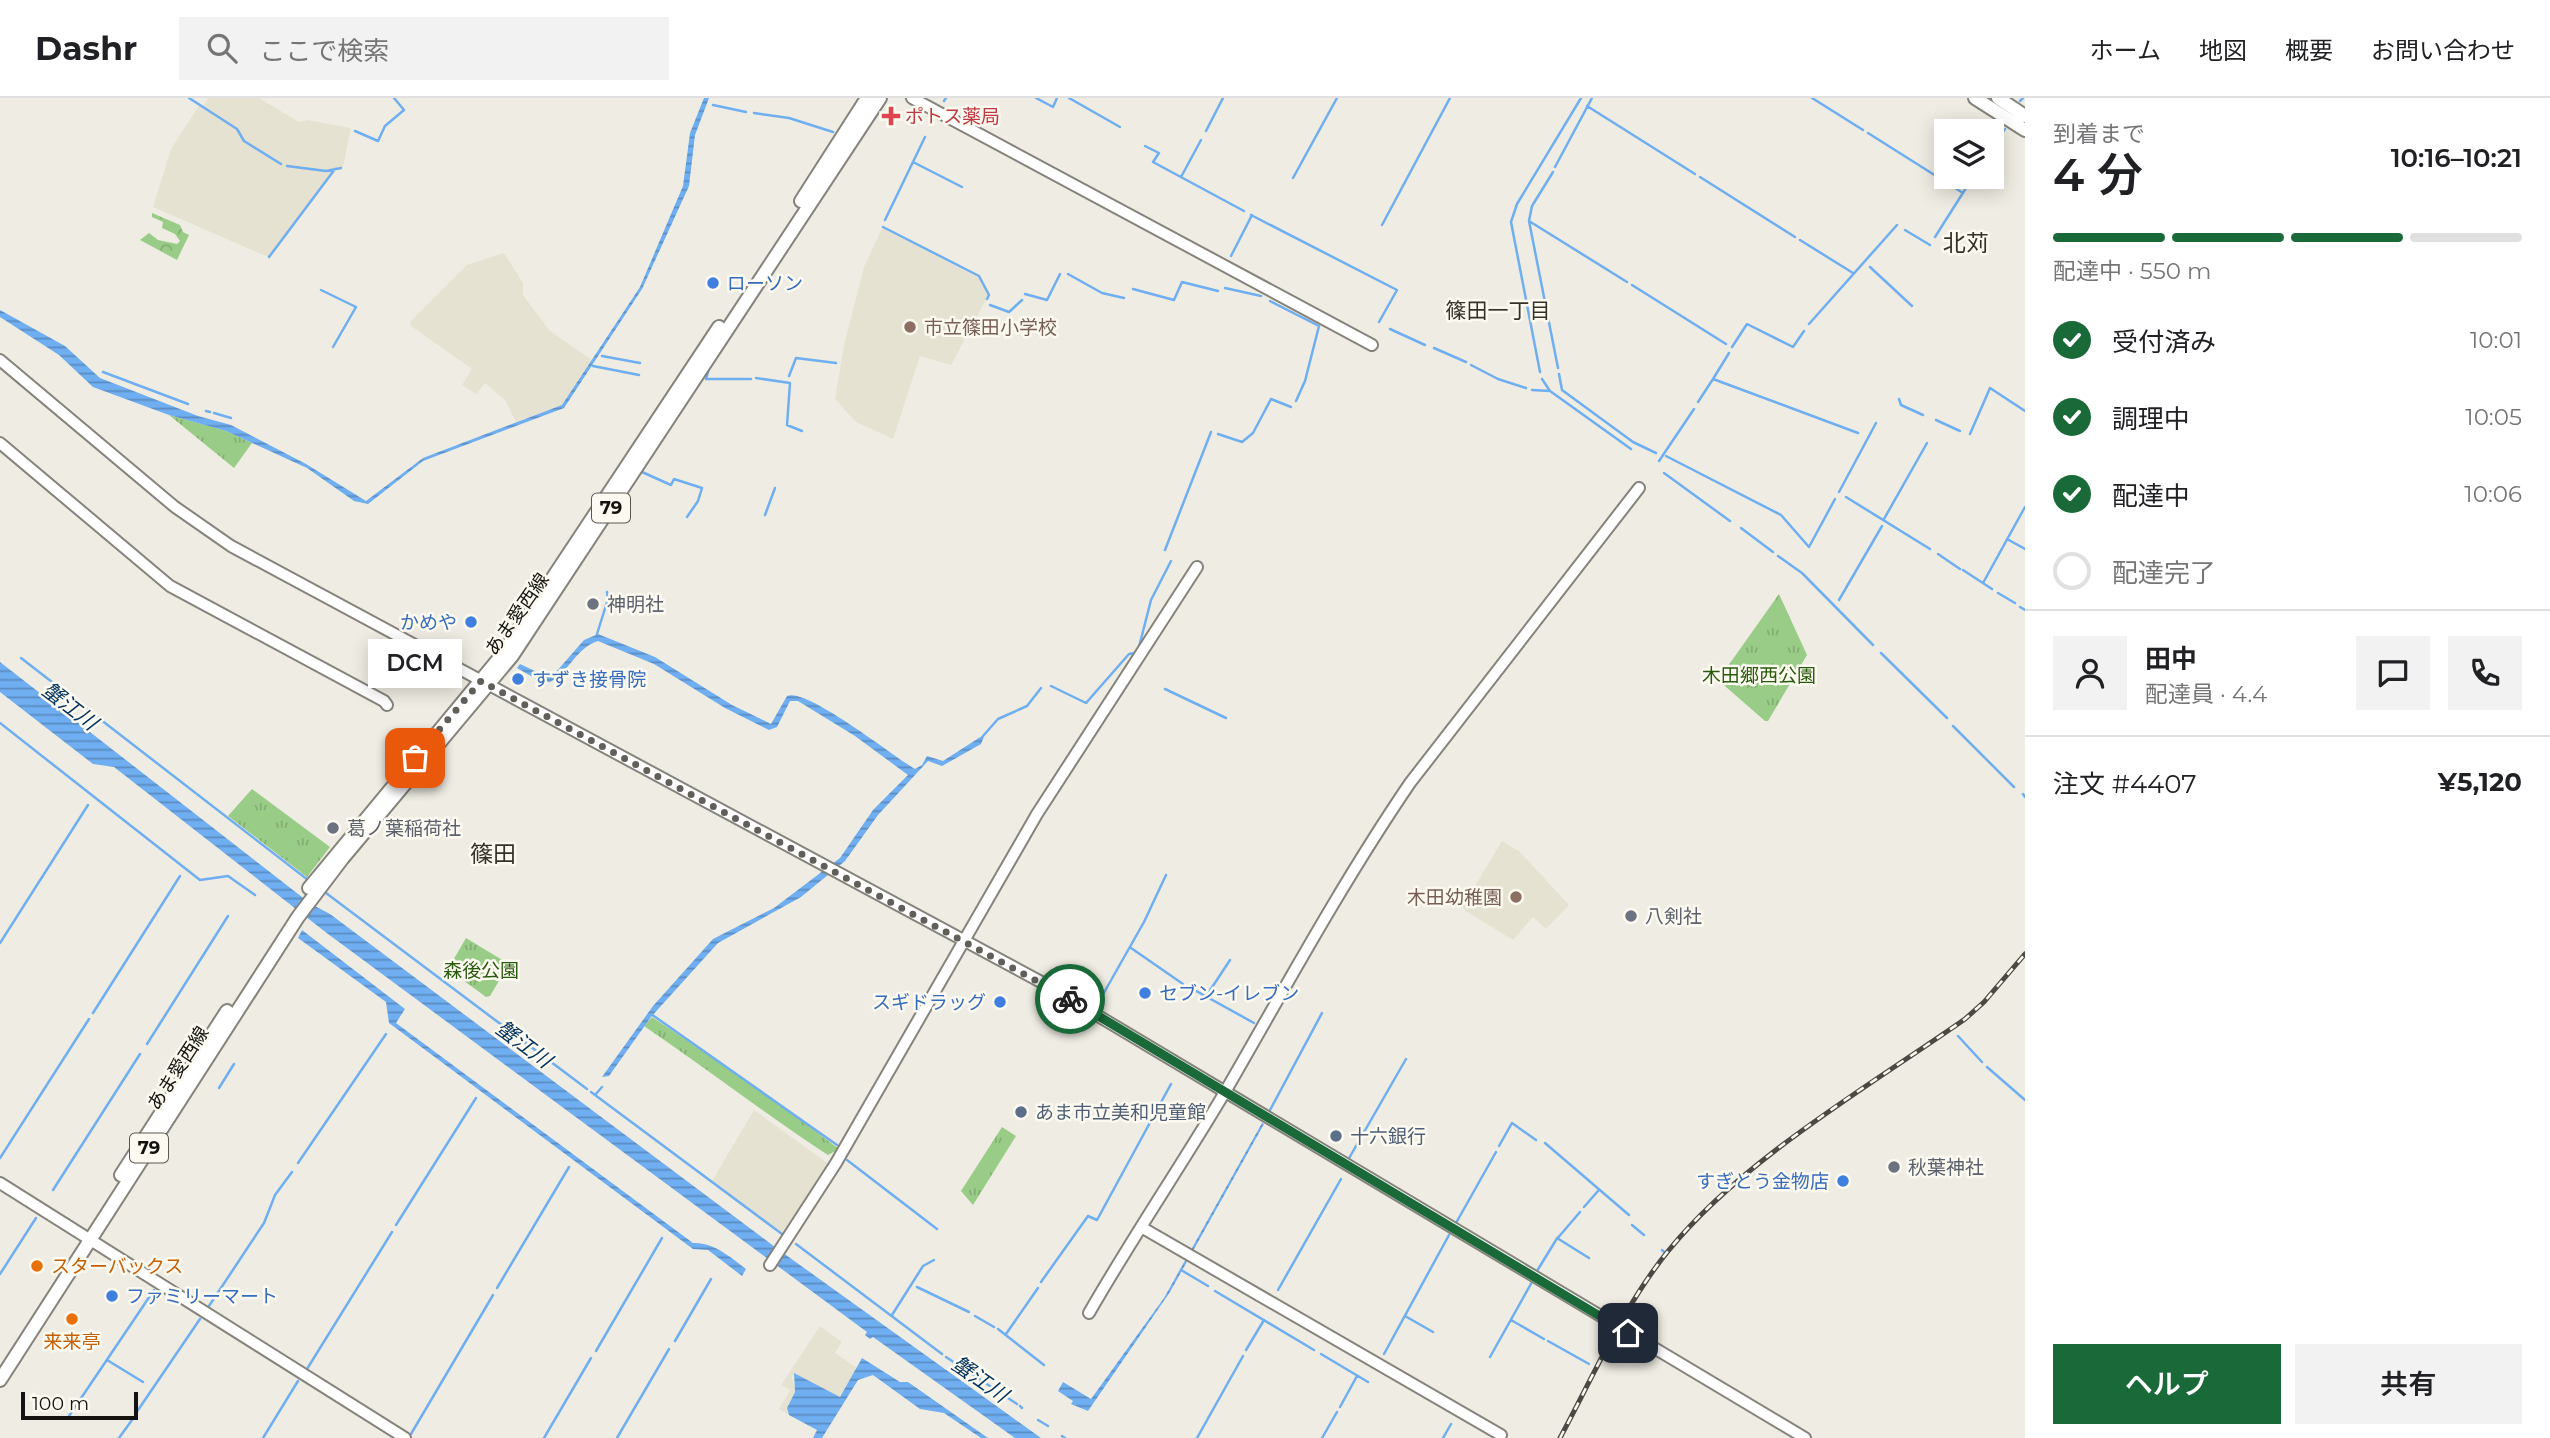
<!DOCTYPE html>
<html lang="ja">
<head>
<meta charset="utf-8">
<style>
  body { margin:0; font-family:Montserrat,"Noto Sans JP",sans-serif; background:#f2f2f2; color:#202124; height:100vh; display:flex; flex-direction:column; font-size:26px; white-space:nowrap }
  * { box-sizing:border-box; margin:0 }
  p { font-size:23px; color:#757577 }
  .icon { flex:none; width:38px; height:38px; fill:none; stroke:currentColor; stroke-width:2; stroke-linecap:round; stroke-linejoin:round }
  .map { position:relative; flex:1; overflow:hidden }
  .sheet { display:flex; flex-direction:column; background:#fff; width:525px }
  .sheet>* { flex:none }
  .tools { position:absolute; left:1934px; top:21px; display:grid; gap:14px }
  .tools a { display:grid; place-items:center; width:70px; height:70px; border-radius:0px; background:#fff; box-shadow:0 4px 18px #0003; font-size:35px }
  .scale { position:absolute; left:21px; bottom:18px; width:117px; box-sizing:border-box; padding-left:7px; border:4px solid #141310; border-top:0; font-size:19px; line-height:24px; white-space:nowrap; color:#141310; -webkit-text-stroke:5px #fcfaf0; paint-order:stroke }
  .pin { position:absolute; display:grid; place-items:center; width:60px; height:60px; color:#fff; margin:-30px; border-radius:14px; box-shadow:0 4px 10px #0006 }
  .courier { position:absolute; display:grid; place-items:center; width:70px; height:70px; margin:-35px; border:5px solid #1a6938; border-radius:50%; background:#fff; color:#222; box-shadow:0 2px 9px #0007 }
  .bubble { position:absolute; height:49px; border-radius:0px; background:#fff; box-shadow:0 4px 18px #0003; font-size:23px; font-weight:600; line-height:49px; text-align:center }
  .overview em { font-style:normal; font-weight:600 }
  .overview div { display:flex; flex-direction:column-reverse }
  .overview { display:flex; align-items:center; justify-content:space-between; height:119px; padding:0 28px }
  h1 { font-size:46px; font-weight:600; line-height:52px }
  .bar { display:grid; grid-template-columns:repeat(4,1fr); gap:10px 7px; align-content:center; height:84px; padding:0 28px }
  .bar i { height:9px; border-radius:5px; background:#e0e0e0 }
  .bar .active { background:#1a6938 }
  .bar p { grid-column:span 4 }
  .line { display:flex; align-items:center; gap:18px; padding:0 28px; border-top:2px solid #e0e0e0 }
  .line div { flex:1 }
  .round { display:grid; place-items:center; flex:none; width:74px; height:74px; border-radius:0px; background:#f2f2f2 }
  ol { padding:0 28px; list-style:none }
  li { display:flex; align-items:center; gap:21px; height:77px }
  li p { margin-inline-start:auto }
  li .icon { padding:7px; border-radius:50%; background:#1a6938; color:#fff; stroke-width:4 }
  li:last-child { color:#757577 }
  li i { width:38px; height:38px; border:4px solid #e0e0e0; border-radius:50% }
  .action { display:flex; gap:14px; margin-top:auto; padding:14px 28px }
  .action a { flex:1; height:80px; border-radius:0px; background:#1a6938; color:#fff; font-size:28px; font-weight:600; line-height:80px; text-align:center }
  .action a+a { background:#f2f2f2; color:#202124 }
  header { display:flex; align-items:center; gap:42px; box-sizing:border-box; height:98px; padding:0 35px; background:#fff; border-bottom:2px solid #e0e0e0 }
  header strong { font-size:33px }
  nav { display:flex; gap:38px; margin-inline-start:auto; font-size:24px }
  .search { width:490px; height:63px; background:#f2f2f2; display:flex; align-items:center; gap:18px; box-sizing:border-box; padding:0 24px; border-radius:0px; color:#757577; font-size:26px }
  main { display:flex; flex:1; min-height:0 }
  .map>svg:first-child { display:block }
  .built { fill:#e6e2d1 }
  .forest { fill:url(#forest-crowns) }
  .park { fill:url(#park-tufts) }
  .water { fill:url(#water-rules) }
  .lines { fill:none; stroke-linecap:round; stroke-linejoin:round }
  .stream { stroke:#6faef0; stroke-width:2.5 }
  .secondary-casing { stroke:#85837b; stroke-width:14 }
  .primary-casing { stroke:#85837b; stroke-width:16 }
  .secondary { stroke:#fff; stroke-width:10 }
  .primary { stroke:#fff; stroke-width:12 }
  .rail-casing { stroke:#4a4944; stroke-width:5 }
  .rail { stroke:#fcfaf0; stroke-width:2.5; stroke-dasharray:8; stroke-linecap:butt }
  .done { stroke:#615f5a; stroke-width:7; stroke-dasharray:0 12.6 }
  .route { stroke:#1a6938; stroke-width:9 }
  .health-dot { fill:#e0444e; stroke:#fcfaf0; stroke-width:2.5 }
  .shop-dot { fill:#3f7fe0; stroke:#fcfaf0; stroke-width:2.5 }
  .education-dot { fill:#8d6e63; stroke:#fcfaf0; stroke-width:2.5 }
  .worship-dot { fill:#6b7280; stroke:#fcfaf0; stroke-width:2.5 }
  .service-dot { fill:#5c6f8a; stroke:#fcfaf0; stroke-width:2.5 }
  .food-dot { fill:#e8710a; stroke:#fcfaf0; stroke-width:2.5 }
  .labels { text-anchor:middle; dominant-baseline:central; stroke-width:5; stroke-linejoin:round; paint-order:stroke }
  .shield { fill:#fcfaf0; stroke:#5a5853; stroke-width:2 }
  .shield-label { font-size:18px; font-weight:bold; fill:#141310 }
  .health-label { font-size:19px; fill:#be3a42; stroke:#fcfaf0; text-anchor:start }
  .shop-label { font-size:19px; fill:#366cbe; stroke:#fcfaf0; text-anchor:start }
  .education-label { font-size:19px; fill:#785e54; stroke:#fcfaf0; text-anchor:start }
  .worship-label { font-size:19px; fill:#5b616d; stroke:#fcfaf0; text-anchor:start }
  .street-label { font-size:19px; fill:#141310; stroke:#fcfaf0 }
  .park-label { font-size:19px; fill:#285a0d; stroke:#fcfaf0 }
  .service-label { font-size:19px; fill:#4e5e75; stroke:#fcfaf0; text-anchor:start }
  .food-label { font-size:19px; fill:#c56008; stroke:#fcfaf0; text-anchor:start }
  .neighbourhood-label { font-size:21px; fill:#34332b; stroke:#fcfaf0 }
  .water-label { font-size:21px; font-style:italic; fill:#02315b; stroke:#fcfaf0 }
  .quarter-label { font-size:23px; fill:#34332b; stroke:#fcfaf0 }
</style>
</head>
<body>
<header>
<strong>Dashr</strong>
<div class="search"><svg class="icon" aria-label="search" viewBox="0 0 24 24"><circle cx="10" cy="10" r="6"/><path d="M15 15l6 6"/></svg>ここで検索</div>
<nav><a>ホーム</a><a>地図</a><a>概要</a><a>お問い合わせ</a></nav>
</header>
<main>
<div class="map">
<svg width="2025" height="1340" viewBox="0 0 2025 1340">
  <defs>
    <pattern id="forest-crowns" width="20" height="18" patternUnits="userSpaceOnUse" patternTransform="scale(1.75)"><rect width="20" height="18" fill="#99cc86"/><path d="M2 6a3 3 0 1 1 6 0M12 15a3 3 0 1 1 6 0" fill="none" stroke="#83ae73"/></pattern>
    <pattern id="park-tufts" width="24" height="20" patternUnits="userSpaceOnUse" patternTransform="scale(1.75)"><rect width="24" height="20" fill="#99cc86"/><path d="M3 7l-1-3M5 7V3M7 7l1-3M15 17l-1-3M17 17v-4M19 17l1-3" fill="none" stroke="#83ae73"/></pattern>
    <pattern id="water-rules" width="6" height="5" patternUnits="userSpaceOnUse" patternTransform="scale(1.75)"><rect width="6" height="5" fill="#6faef0"/><path d="M0 2.5h6" fill="none" stroke="#5a8cc1"/></pattern>
  </defs>
  <rect width="100%" height="100%" fill="#efede3"/>
  <path class="built" d="M208,0H259L299,24L307,22L351,30L343,69L334,70L268,159L153,109L171,51L200,6L203,8Z
    M882,130L979,180L988,198L951,267L920,258L893,341L856,324L835,301L844,247L864,169Z
    M504,155L523,185V197L550,233L592,262L562,307L516,324L505,302L485,285L476,296L462,287L472,271L411,228L410,224L467,167Z
    M1502,743L1520,754L1569,807L1546,831L1533,819L1513,842L1464,812L1463,808Z
    M754,1012L830,1067L786,1137L712,1083Z
    M820,1228L842,1244L835,1255L857,1270L840,1299L792,1278L795,1294L787,1309L789,1317L779,1311L790,1292L781,1287Z"/>
  <path class="forest" d="M152,115L180,127L183,134L189,137L177,162L140,142L149,135L158,142L177,146L180,143L175,136L162,130L163,124L152,119Z"/>
  <path class="park" d="M169,317L226,333L252,345L234,370Z
    M1779,496L1807,557L1768,623H1765L1718,582Z
    M252,691L330,749L307,779L228,718Z
    M466,840L509,866L490,898L486,899L448,871Z
    M652,919L772,1000L839,1051L828,1057C765,1016 706,970 644,928Z
    M1002,1029L1016,1038L973,1107L961,1093Z"/>
  <path class="water" d="M704,0H709L695,37L689,88L642,191L564,310L423,363L368,406L354,403L307,370L226,333L169,317L93,289L59,257L0,219V212L65,248L100,280L198,318L231,327L306,366L366,403L423,360L562,307L640,189L683,88L690,35Z
    M598,536L655,559L732,607L771,626L787,598C806,589 893,658 915,671L922,667L927,658L943,663L985,636L981,646L942,668L928,663L878,717L845,763L801,799L718,845L651,919L609,978L602,979L653,908L713,841L774,810L840,760L873,712L908,677L855,638L798,603H790L777,629L769,632L725,610L654,566L598,543C576,550 569,574 550,584L538,582L517,570L520,566L539,575L556,574L584,542Z
    M0,564L311,806L330,816L779,1152L1041,1340H1015L873,1239L870,1241L865,1237L867,1234L328,836L114,669L93,666L0,594Z
    M302,832L405,911L396,925L693,1145C714,1144 730,1159 746,1171L742,1178L708,1152L693,1151L389,925L386,904L298,840Z
    M1262,1025L1264,1026L1170,1194L1088,1313L1071,1306L1073,1303L1058,1293L1063,1284L1091,1301L1164,1200Z
    M862,1260L900,1284H908L988,1340H981L944,1315L920,1311L873,1277L858,1282L822,1340H813L817,1332L789,1317L787,1310L795,1294L794,1275L840,1299Z"/>
  <g class="lines">
    <path class="stream" d="M189,0L237,31L244,43L281,66
      M1036,0L1053,9L1057,0
      M1069,0L1120,29
      M1812,0L1863,32
      M944,3L946,0
      M2020,3L2023,0
      M713,7L746,14
      M1587,8L1695,76
      M754,15L789,20L833,34
      M355,33L378,43L385,28L404,12L394,0
      M1206,33L1223,0
      M1868,35L1963,95
      M1994,46L2005,31
      M1145,48L1159,55L1153,64L1244,113
      M913,64L962,89
      M287,68L326,73L341,70
      M1555,69L1592,0
      M1553,74L1532,108L1529,123L1627,184
      M1181,79L1201,42
      M1700,79L1795,139
      M1293,80L1337,0
      M1251,117L1397,192L1379,224
      M885,122L925,39
      M1529,123L1558,270
      M1382,127L1450,0
      M883,129L979,178L989,197L987,201
      M1905,132L1930,147
      M1935,139L1973,79
      M1800,142L1853,175
      M1231,158L1252,117
      M269,159L335,71
      M1870,169L1912,208
      M1068,176L1102,195L1124,200
      M1632,187L1726,246
      M1225,190L1261,198
      M1133,191L1174,202L1182,184L1218,193
      M321,192L356,209L333,249
      M1025,196L1047,202L1060,176
      M1270,203L1319,228L1305,283L1296,303
      M990,207L1009,214L1022,202
      M1809,226L1897,127
      M1390,231L1425,247
      M1732,249L1747,226L1793,249L1804,233
      M1434,250L1466,264
      M1729,255L1713,281L1858,335
      M602,258L640,265
      M1471,267L1498,281L1526,290
      M593,268L639,277
      M103,274L188,306
      M708,274L706,281H751
      M1540,274L1511,124L1517,106L1581,0
      M1559,276L1562,292L1633,344L1656,355
      M789,278L796,260L836,265
      M756,280L790,285L787,327L802,333
      M1542,281L1550,293L1631,351
      M1532,292L1550,293
      M1899,301L1901,307L1923,317
      M1698,304L1713,281
      M206,313L210,314
      M214,315L231,320
      M1936,322L1960,333
      M1218,336L1242,344L1253,335L1271,301L1291,309
      M1970,336L1990,290L2025,313
      M1666,358L1781,417L1809,449L1835,401
      M1659,363L1694,311
      M642,374L671,387L674,381L702,390L698,403L687,419
      M1664,375L1730,423
      M1839,394L1876,325
      M1846,399L1930,451
      M765,417L775,390
      M1884,421L1927,345
      M1741,430L1773,454
      M2007,441L2025,451
      M1165,452L1211,334
      M1938,456L1960,471
      M1778,458L1802,475L1873,547
      M1963,472L1992,491
      M1983,485L2025,409
      M1998,495L2015,505
      M1839,502L1882,428
      M2020,509L2025,512
      M597,536L608,501L607,494
      M1139,549L1151,502L1171,463
      M1881,555L1947,620
      M21,560L308,782
      M1051,588L1086,605L1129,556L1135,555
      M1165,591L1226,620
      M0,625L200,782L228,778L255,797
      M1953,628L2014,689
      M983,638L998,621L1027,608L1041,590
      M2023,696L2025,699
      M326,795L587,991
      M0,845L88,707
      M1131,850L1183,886
      M1189,889L1254,925
      M1207,897L1230,862
      M1097,907L1144,824L1166,777
      M93,915L180,778
      M651,916L837,1047
      M1958,938L1982,964
      M147,946L228,818
      M1987,969L2025,1002
      M219,990L234,966
      M591,994L782,1136
      M595,997L602,989
      M1269,1014L1322,915
      M1545,1045L1629,1117
      M1499,1048L1512,1025L1536,1042
      M0,1060L89,921
      M847,1062L937,1131
      M1348,1062L1406,961
      M298,1065L386,936
      M53,1092L140,956
      M1584,1109L1598,1093
      M1456,1125L1496,1054
      M396,1127L476,1000
      M1632,1127L1644,1137
      M1557,1140L1589,1160
      M796,1146L942,1256
      M1662,1152L1664,1154
      M1181,1172L1208,1188
      M1537,1173L1556,1142L1580,1114
      M0,1176L36,1120
      M1041,1184L1088,1118L1097,1122L1171,986
      M917,1189L969,1214
      M497,1190L569,1069
      M1278,1192L1341,1081
      M1215,1193L1314,1252
      M209,1208L264,1125L275,1097L292,1074
      M892,1217L923,1168L934,1162
      M975,1218L994,1229
      M1405,1218L1433,1234
      M1511,1222L1544,1241
      M998,1231L1044,1267
      M1006,1236L1038,1190
      M675,1243L711,1181
      M1548,1243L1589,1266
      M1246,1252L1264,1222
      M596,1253L662,1140
      M1321,1256L1368,1284
      M1384,1256L1449,1137
      M946,1259L1017,1306
      M1490,1259L1532,1184
      M107,1262L143,1284
      M307,1271L392,1134
      M1020,1308L1022,1310
      M1340,1309L1357,1278
      M136,1315L200,1221
      M69,1318L154,1192
      M1038,1322L1048,1328
      M411,1336L493,1197
      M1062,1338L1065,1340
      M119,1340L132,1322
      M263,1340L298,1283
      M544,1340L591,1260
      M617,1340L669,1251
      M1197,1340L1243,1258
      M1322,1340L1337,1314
      M1443,1340L1451,1326"/>
    <g class="secondary-casing">
      <path id="secondary" d="M912,0L1372,247
        M0,262L175,409L231,448L1043,885L1805,1340
        M0,345L170,488L384,603L387,607
        M0,1085L405,1340
        M1141,1129L1501,1337
        M770,1167L836,1065L1037,716L1197,469
        M1089,1215C1132,1140 1181,1068 1225,994C1285,890 1342,785 1410,685L1639,390"/>
    </g>
    <g class="primary-casing">
      <path id="primary" d="M1975,0L2025,32
        M1998,0L2025,18
        M801,103L867,0
        M309,790L501,558L719,229
        M121,1077L227,913
        M0,1282L298,819L342,761L512,558L880,0"/>
    </g>
    <use href="#secondary" class="secondary"/>
    <use href="#primary" class="primary"/>
    <g class="rail-casing">
      <path id="rail" d="M1560,1340C1594,1277 1624,1207 1669,1152C1743,1061 1868,989 1965,921L1984,904L2025,856"/>
    </g>
    <use href="#rail" class="rail"/>
  </g>
  <g class="lines">
    <path class="done" d="M415,660L481,583L1070,901"/>
    <path class="route" d="M1070,901L1628,1235"/>
  </g>
  <path class="health-dot" d="M887.5 7.5h7v7h7v7h-7v7h-7v-7h-7v-7h7z"/>
  <g class="shop-dot">
    <circle cx="713" cy="185" r="7"/>
    <circle cx="471" cy="524" r="7"/>
    <circle cx="518" cy="581" r="7"/>
    <circle cx="1145" cy="895" r="7"/>
    <circle cx="1000" cy="904" r="7"/>
    <circle cx="1843" cy="1083" r="7"/>
    <circle cx="112" cy="1198" r="7"/>
  </g>
  <g class="education-dot">
    <circle cx="910" cy="229" r="7"/>
    <circle cx="1516" cy="799" r="7"/>
  </g>
  <g class="worship-dot">
    <circle cx="593" cy="506" r="7"/>
    <circle cx="333" cy="730" r="7"/>
    <circle cx="1631" cy="818" r="7"/>
    <circle cx="1894" cy="1069" r="7"/>
  </g>
  <g class="service-dot">
    <circle cx="1021" cy="1014" r="7"/>
    <circle cx="1336" cy="1038" r="7"/>
  </g>
  <g class="food-dot">
    <circle cx="37" cy="1168" r="7"/>
    <circle cx="72" cy="1221" r="7"/>
  </g>
  <g class="labels">
    <g class="shield">
      <rect x="592" y="395.5" width="38" height="29" rx="5"/>
      <rect x="130" y="1035.5" width="38" height="29" rx="5"/>
    </g>
    <g class="shield-label">
      <text x="611" y="410">79</text>
      <text x="149" y="1050">79</text>
    </g>
    <g class="health-label">
      <text x="905" y="18">ポトス薬局</text>
    </g>
    <g class="shop-label">
      <text x="727" y="185">ローソン</text>
      <text x="457" y="524" text-anchor="end">かめや</text>
      <text x="532" y="581">すずき接骨院</text>
      <text x="1159" y="895">セブン-イレブン</text>
      <text x="986" y="904" text-anchor="end">スギドラッグ</text>
      <text x="1829" y="1083" text-anchor="end">すぎとう金物店</text>
      <text x="126" y="1198">ファミリーマート</text>
    </g>
    <g class="education-label">
      <text x="924" y="229">市立篠田小学校</text>
      <text x="1502" y="799" text-anchor="end">木田幼稚園</text>
    </g>
    <g class="worship-label">
      <text x="607" y="506">神明社</text>
      <text x="347" y="730">葛ノ葉稲荷社</text>
      <text x="1645" y="818">八剣社</text>
      <text x="1908" y="1069">秋葉神社</text>
    </g>
    <g class="street-label">
      <text transform="translate(517 516) rotate(-55)">あま愛西線</text>
      <text transform="translate(178 970) rotate(-57)">あま愛西線</text>
    </g>
    <g class="park-label">
      <text x="1759" y="577">木田郷西公園</text>
      <text x="481" y="872">森後公園</text>
    </g>
    <g class="service-label">
      <text x="1035" y="1014">あま市立美和児童館</text>
      <text x="1350" y="1038">十六銀行</text>
    </g>
    <g class="food-label">
      <text x="51" y="1168">スターバックス</text>
      <text x="72" y="1243" text-anchor="middle">来来亭</text>
    </g>
    <g class="neighbourhood-label">
      <text x="1498" y="212">篠田一丁目</text>
    </g>
    <g class="water-label">
      <text transform="translate(70 608) rotate(38)">蟹江川</text>
      <text transform="translate(524 946) rotate(37)">蟹江川</text>
      <text transform="translate(980 1281) rotate(35)">蟹江川</text>
    </g>
    <g class="quarter-label">
      <text x="1966" y="145">北苅</text>
      <text x="493" y="756">篠田</text>
    </g>
  </g>
</svg>
<div class="tools">
<a><svg class="icon" aria-label="layers" viewBox="0 0 24 24"><path d="M12 4l9 5-9 5-9-5zM3 14l9 5 9-5"/></svg></a>
</div>
<div class="scale">100 m</div>
<div class="pin" style="left:415px;top:660px;background:#ea580c"><svg class="icon" aria-label="bag" viewBox="0 0 24 24"><path d="M5 8h14l-1 12H6zM9 8a3 3 0 0 1 6 0"/></svg></div>
<div class="pin" style="left:1628px;top:1235px;background:#1f2937"><svg class="icon" aria-label="home" viewBox="0 0 24 24"><path d="M3 11l9-7 9 7M6 9v11h12V9"/></svg></div>
<div class="courier" style="left:1070px;top:901px"><svg class="icon" aria-label="bike" viewBox="0 0 24 24"><circle cx="6" cy="16" r="4"/><circle cx="18" cy="16" r="4"/><path d="M6 16l4-8h5l3 8M10 8l3 8H6M13 5h3"/></svg></div>
<div class="bubble" style="left:368px;top:541px;width:94px">DCM</div>
</div>
<section class="sheet">
<div class="overview"><div><h1>4 分</h1><p>到着まで</p></div><em>10:16–10:21</em></div>
<div class="bar"><i class="active"></i><i class="active"></i><i class="active"></i><i></i><p>配達中 · 550 m</p></div>
<ol>
<li><svg class="icon" aria-label="check" viewBox="0 0 24 24"><path d="M5 12l5 5 9-10"/></svg>受付済み<p>10:01</p></li>
<li><svg class="icon" aria-label="check" viewBox="0 0 24 24"><path d="M5 12l5 5 9-10"/></svg>調理中<p>10:05</p></li>
<li><svg class="icon" aria-label="check" viewBox="0 0 24 24"><path d="M5 12l5 5 9-10"/></svg>配達中<p>10:06</p></li>
<li><i></i>配達完了</li>
</ol>
<div class="line" style="height:126px"><a class="round"><svg class="icon" aria-label="person" viewBox="0 0 24 24"><circle cx="12" cy="8" r="4"/><path d="M4 21q1-7 8-7t8 7"/></svg></a><div><b>田中</b><p>配達員 · 4.4</p></div><a class="round"><svg class="icon" aria-label="chat" viewBox="0 0 24 24"><path d="M4 5h16v11H9l-5 4z"/></svg></a><a class="round"><svg class="icon" aria-label="phone" viewBox="0 0 24 24"><path d="M5 4h4l2 5-3 2q2 4 5 5l2-3 5 2v4C11 20 4 13 5 4z"/></svg></a></div>
<div class="line" style="height:91px"><div>注文 #4407</div><b>¥5,120</b></div>
<div class="action"><a>ヘルプ</a><a>共有</a></div>
</section>
</main>
</body>
</html>
